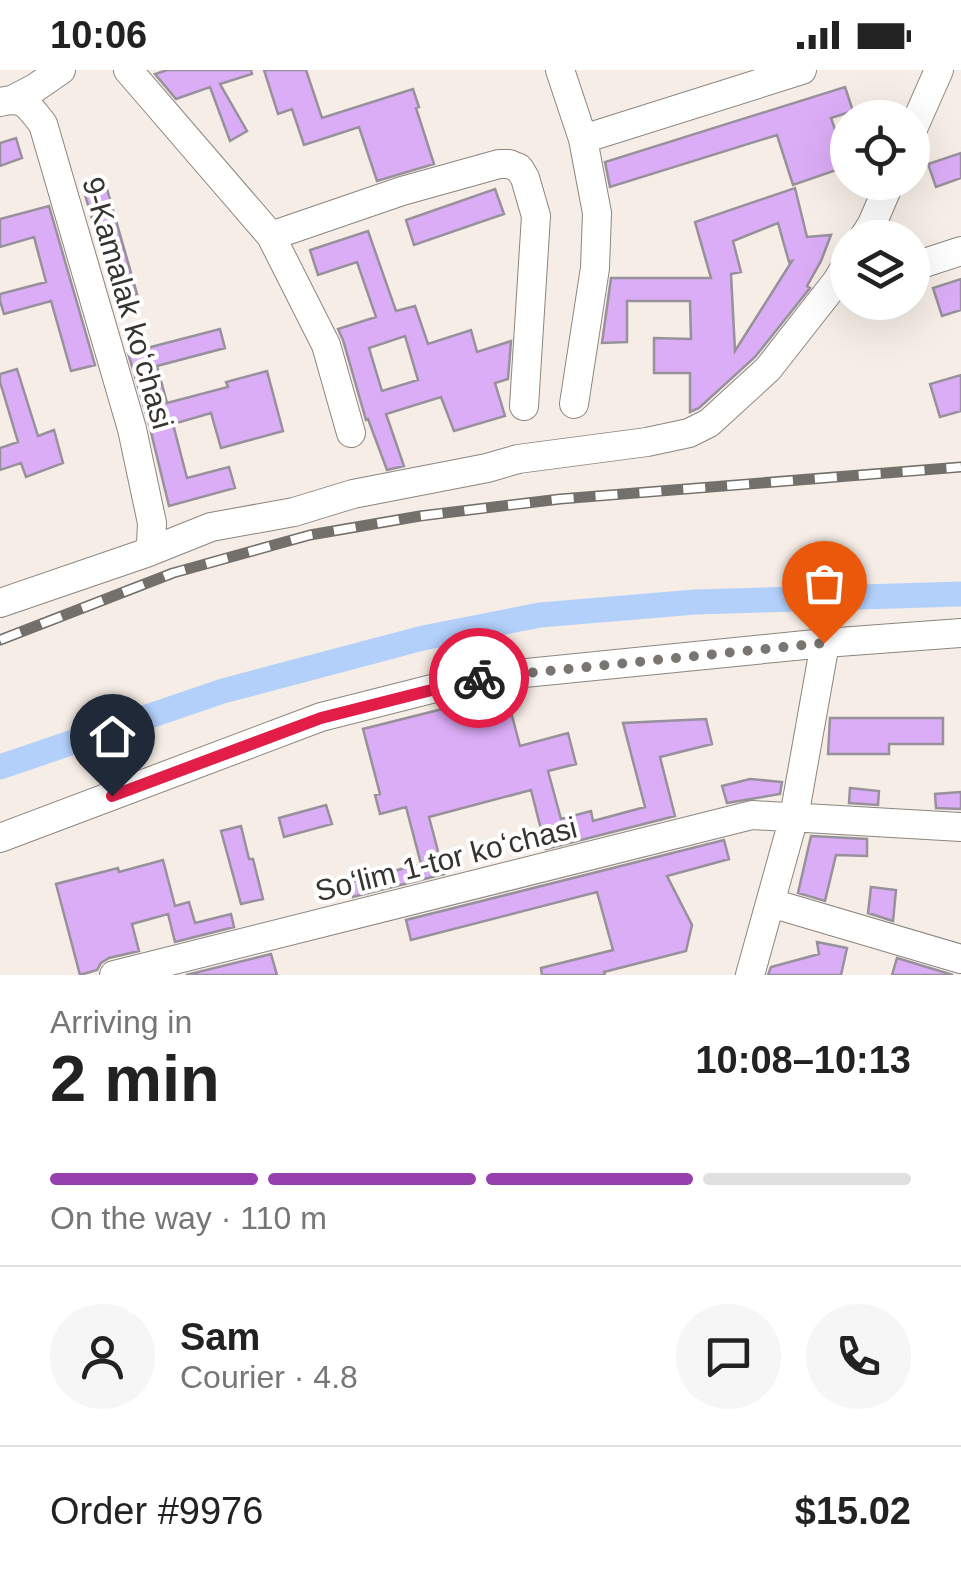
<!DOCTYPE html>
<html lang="en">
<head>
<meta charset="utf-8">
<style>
  body { margin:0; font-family:Helvetica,sans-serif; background:#f6f6f6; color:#222; height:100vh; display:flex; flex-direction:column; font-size:38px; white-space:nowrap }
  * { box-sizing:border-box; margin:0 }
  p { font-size:32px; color:#767676 }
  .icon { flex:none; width:55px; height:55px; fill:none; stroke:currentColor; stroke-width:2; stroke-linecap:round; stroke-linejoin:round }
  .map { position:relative; height:905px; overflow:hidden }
  .details { display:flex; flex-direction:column; background:#fff; flex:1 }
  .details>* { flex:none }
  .buttons { position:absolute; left:830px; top:30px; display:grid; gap:20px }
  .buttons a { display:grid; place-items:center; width:100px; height:100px; border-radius:50%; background:#fff; box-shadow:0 10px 40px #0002; font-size:50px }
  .pin { position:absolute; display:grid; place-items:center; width:85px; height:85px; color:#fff; margin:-102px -42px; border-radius:50% 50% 50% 0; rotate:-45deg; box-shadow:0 0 10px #0007 }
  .pin .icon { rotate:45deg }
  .courier { position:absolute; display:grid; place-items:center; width:100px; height:100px; margin:-50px; border:8px solid #e11d48; border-radius:50%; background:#fff; color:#222; box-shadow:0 2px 12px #0007 }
  .overview em { font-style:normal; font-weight:700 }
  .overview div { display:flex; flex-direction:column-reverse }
  .overview { display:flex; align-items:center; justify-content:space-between; height:170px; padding:0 50px }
  h1 { font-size:65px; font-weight:700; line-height:75px }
  .bar { display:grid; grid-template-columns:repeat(4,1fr); gap:15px 10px; align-content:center; height:120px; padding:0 50px }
  .bar i { height:12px; border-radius:8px; background:#e0e0e0 }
  .bar .selected { background:#9540ad }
  .bar p { grid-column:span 4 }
  .line { display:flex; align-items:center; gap:25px; padding:0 50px; border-top:2px solid #e0e0e0 }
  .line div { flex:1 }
  .round { display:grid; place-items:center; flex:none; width:105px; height:105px; border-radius:52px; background:#f6f6f6 }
  .status { display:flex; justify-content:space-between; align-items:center; height:70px; padding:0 50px; background:#fff; direction:ltr }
  .status svg { height:28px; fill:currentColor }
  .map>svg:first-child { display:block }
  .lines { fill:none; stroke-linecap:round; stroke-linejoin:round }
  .canal { stroke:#b3d0fb; stroke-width:25 }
  .building { fill:#dbadf7; stroke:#96919a; stroke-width:2.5; fill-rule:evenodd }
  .minor-casing { stroke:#8c857e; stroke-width:30 }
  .minor { stroke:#fff; stroke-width:28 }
  .rail-casing { stroke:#736f6a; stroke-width:11 }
  .rail { stroke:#fff; stroke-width:8; stroke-dasharray:22; stroke-linecap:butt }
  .done { stroke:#797570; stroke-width:10; stroke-dasharray:0 18 }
  .route { stroke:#e11d48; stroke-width:12 }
  .labels { text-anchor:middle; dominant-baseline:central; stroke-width:8; stroke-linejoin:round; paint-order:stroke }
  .street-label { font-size:30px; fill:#363430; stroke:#fff }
</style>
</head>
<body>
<div class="status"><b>10:06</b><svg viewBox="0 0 49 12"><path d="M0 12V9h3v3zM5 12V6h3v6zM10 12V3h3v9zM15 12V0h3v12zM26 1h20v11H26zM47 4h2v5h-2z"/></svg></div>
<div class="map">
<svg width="961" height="905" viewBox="0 0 961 905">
  <rect width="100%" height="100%" fill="#f6eee6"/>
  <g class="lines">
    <path class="canal" d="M0,697L223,621L423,568L540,545L695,532L961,524"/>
  </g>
  <path class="building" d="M167,0H251L252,4L220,14L247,61L230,71L210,17L176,29L155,4Z
    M264,0H306L322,48L413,19L419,37L416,38L434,94L377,111L359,57L304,75L292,39L278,44Z
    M845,17L853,41L831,48L848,96L793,115L777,65L610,117L605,92Z
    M16,68L22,88L0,96V73Z
    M961,83V108L936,117L928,94Z
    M105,112L137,224L116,230L83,118Z
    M795,118L807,167L831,165L821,191L807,216L810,218L755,287L699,338L690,342V303H654V268L691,269L690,231H627V272L602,273L611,208H711L695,152ZM778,153L789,192L792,191L735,281L731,204L741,202L733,171Z
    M495,119L504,144L414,175L406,150Z
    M49,136L95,295L71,301L51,231L4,244L0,231V224L46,212L34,167L0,177V149Z
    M368,161L396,241L415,236L428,274L471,260L477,282L511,271L508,309L495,313L505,346L454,361L441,327L386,344L404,396L387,400L368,349L366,350L343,270L338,259L376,247L357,192L318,205L310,180ZM405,266L418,310L382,321L369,278Z
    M961,209V240L942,246L933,218Z
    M220,259L225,278L157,296L167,333L228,317L226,312L267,301L283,361L221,378L211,343L173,354L187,408L229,397L235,418L169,436L149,354L128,283Z
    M17,299L38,366L54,360L63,393L26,407L21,393L0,400V378L18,372L0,312V304Z
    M961,305V341L940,347L930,314Z
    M506,623L520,676L568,663L576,694L548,701L561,749L591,741L593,751L645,737L623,653L706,649L712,674L660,687L675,746L546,779L531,720L429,747L444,804L353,827L350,812L421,794L406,737L380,744L375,725L380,724L363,659Z
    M830,648H943V674H889V684H828Z
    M750,709L782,712L780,724L727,733L722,716Z
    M850,718L879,721L878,735L849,733Z
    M961,722V739L936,738L935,724Z
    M326,735L332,754L284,767L279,748Z
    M241,756L249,789H253L263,829L241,834L221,761Z
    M811,766L867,769V786L836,785L825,831L798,823Z
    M724,770L729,789L667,806L692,855L686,881L604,902L605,905H542L541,898L613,880L597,822L411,870L406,850Z
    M163,790L175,836L189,832L195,853L231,844L234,857L175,872L168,844L132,854L139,881L109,888L101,893L97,900L80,905L56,814L118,798L119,802Z
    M871,817L896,820L893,851L868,843Z
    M817,872L847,878L841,905H768L771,897L819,884Z
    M271,884L277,905H186Z
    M897,888L953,905H892Z"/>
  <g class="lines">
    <g class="minor-casing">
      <path id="minor" d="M128,0L271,166L326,275L351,363
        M560,0L583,69L597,143L595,198L574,334
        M14,29L35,18L61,0
        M0,32C26,26 28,36 43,54L132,359L152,453L151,474L146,483
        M912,61L939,0
        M583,69L802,0
        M271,166L402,121L499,94H509L519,98L525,108L536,146L524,336
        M863,168L872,154L890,112
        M912,197L961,181
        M0,533L146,483L211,457L294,442L353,424L487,398L518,389L647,372L689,363L709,353L768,299L837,211L848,192
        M0,768L321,647L475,608L825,573
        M771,833L961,889
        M114,905L752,745L961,757
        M750,905L794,747L825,573L961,563"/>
    </g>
    <use href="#minor" class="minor"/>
    <g class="rail-casing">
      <path id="rail" d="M0,570L173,503L310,465L420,446L560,429L961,397"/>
    </g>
    <use href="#rail" class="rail"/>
  </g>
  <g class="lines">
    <path class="done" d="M479,608L824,573"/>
    <path class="route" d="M112,726L321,648L479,608"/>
  </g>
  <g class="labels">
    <g class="street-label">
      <text transform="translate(128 233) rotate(74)">9-Kamalak koʻchasi</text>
      <text transform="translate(446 789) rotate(-14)">Soʻlim 1-tor koʻchasi</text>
    </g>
  </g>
</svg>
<div class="buttons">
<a><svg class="icon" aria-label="locate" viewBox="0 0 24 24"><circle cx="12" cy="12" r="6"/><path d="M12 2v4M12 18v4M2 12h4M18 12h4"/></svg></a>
<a><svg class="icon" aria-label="layers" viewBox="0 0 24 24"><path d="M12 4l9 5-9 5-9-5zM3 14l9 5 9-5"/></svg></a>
</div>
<div class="pin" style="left:824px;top:573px;background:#ea580c"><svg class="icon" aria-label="bag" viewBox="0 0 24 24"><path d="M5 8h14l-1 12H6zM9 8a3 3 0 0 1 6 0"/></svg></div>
<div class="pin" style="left:112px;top:726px;background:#1f2937"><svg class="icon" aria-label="home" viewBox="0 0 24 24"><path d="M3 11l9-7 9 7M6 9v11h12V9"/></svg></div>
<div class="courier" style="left:479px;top:608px"><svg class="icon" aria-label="bike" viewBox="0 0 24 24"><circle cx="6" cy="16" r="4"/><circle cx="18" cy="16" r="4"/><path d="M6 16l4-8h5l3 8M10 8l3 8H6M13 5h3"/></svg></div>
</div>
<section class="details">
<div class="overview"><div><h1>2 min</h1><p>Arriving in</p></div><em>10:08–10:13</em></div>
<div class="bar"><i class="selected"></i><i class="selected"></i><i class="selected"></i><i></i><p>On the way · 110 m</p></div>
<div class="line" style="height:180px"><a class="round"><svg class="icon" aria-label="person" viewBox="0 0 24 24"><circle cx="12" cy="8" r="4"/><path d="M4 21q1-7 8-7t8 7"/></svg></a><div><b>Sam</b><p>Courier · 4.8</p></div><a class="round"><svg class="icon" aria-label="chat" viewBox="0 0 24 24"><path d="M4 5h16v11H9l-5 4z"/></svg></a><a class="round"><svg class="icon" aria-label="phone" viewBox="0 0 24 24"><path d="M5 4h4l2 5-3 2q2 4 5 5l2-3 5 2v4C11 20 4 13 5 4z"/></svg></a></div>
<div class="line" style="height:130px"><div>Order #9976</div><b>$15.02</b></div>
</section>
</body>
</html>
